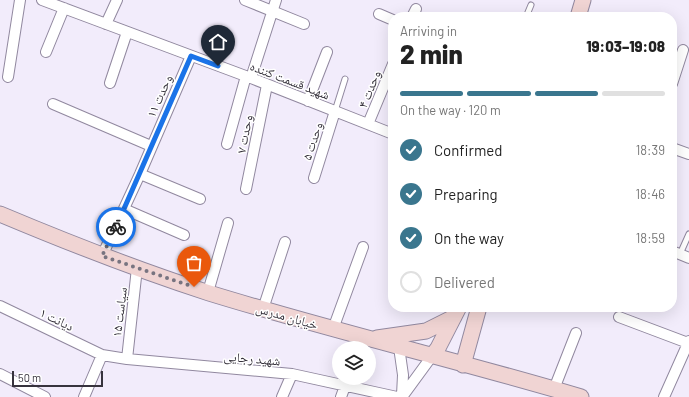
<!DOCTYPE html>
<html lang="en">
<head>
<meta charset="utf-8">
<style>
  body { margin:0; font-family:Barlow,"Noto Naskh Arabic",sans-serif; background:#f6f6f6; color:#222; height:100vh; display:flex; flex-direction:column; font-size:15px; white-space:nowrap }
  * { box-sizing:border-box; margin:0 }
  p { font-size:13px; color:#767676 }
  .icon { flex:none; width:22px; height:22px; fill:none; stroke:currentColor; stroke-width:2; stroke-linecap:round; stroke-linejoin:round }
  .map { position:relative; flex:1; overflow:hidden }
  .sheet { position:absolute; left:388px; top:12px; width:289px; height:300px; display:flex; flex-direction:column; background:#fff; border-radius:16px; box-shadow:0 4px 16px #0002 }
  .sheet>* { flex:none }
  .controls { position:absolute; left:332px; top:341px; display:grid; gap:8px }
  .controls a { display:grid; place-items:center; width:44px; height:44px; border-radius:50%; background:#fff; box-shadow:0 4px 16px #0002; font-size:20px }
  .scale { position:absolute; left:12px; bottom:10px; width:91px; box-sizing:border-box; padding-left:4px; border:2px solid #37333d; border-top:0; font-size:11px; line-height:14px; white-space:nowrap; color:#37333d; -webkit-text-stroke:3px #fff; paint-order:stroke }
  .pin { position:absolute; display:grid; place-items:center; width:34px; height:34px; color:#fff; margin:-41px -17px; border-radius:50% 50% 50% 0; rotate:-45deg; box-shadow:0 0 4px #0007 }
  .pin .icon { rotate:45deg }
  .courier { position:absolute; display:grid; place-items:center; width:40px; height:40px; margin:-20px; border:3px solid #1a73e8; border-radius:50%; background:#fff; color:#222; box-shadow:0 1px 5px #0007 }
  .overview em { font-style:normal; font-weight:800 }
  .overview div { display:flex; flex-direction:column-reverse }
  .overview { display:flex; align-items:center; justify-content:space-between; height:68px; padding:0 12px }
  h1 { font-size:26px; font-weight:800; line-height:30px }
  .bar { display:grid; grid-template-columns:repeat(4,1fr); gap:6px 4px; align-content:center; height:48px; padding:0 12px }
  .bar i { height:5px; border-radius:3px; background:#e0e0e0 }
  .bar .current { background:#3a768e }
  .bar p { grid-column:span 4 }
  ol { padding:0 12px; list-style:none }
  li { display:flex; align-items:center; gap:12px; height:44px }
  li p { margin-inline-start:auto }
  li .icon { padding:4px; border-radius:50%; background:#3a768e; color:#fff; stroke-width:4 }
  li:last-child { color:#767676 }
  li i { width:22px; height:22px; border:2px solid #e0e0e0; border-radius:50% }
  .map>svg:first-child { display:block }
  .lines { fill:none; stroke-linecap:round; stroke-linejoin:round }
  .service-casing { stroke:#91889f; stroke-width:7 }
  .minor-casing { stroke:#91889f; stroke-width:12 }
  .secondary-casing { stroke:#91889f; stroke-width:17 }
  .service { stroke:#fff; stroke-width:5 }
  .minor { stroke:#fff; stroke-width:10 }
  .secondary { stroke:#f0d4d3; stroke-width:15 }
  .done { stroke:#787480; stroke-width:4; stroke-dasharray:0 7.2 }
  .route { stroke:#1a73e8; stroke-width:5 }
  .labels { text-anchor:middle; dominant-baseline:central; stroke-width:3; stroke-linejoin:round; paint-order:stroke }
  .street-label { font-size:13px; fill:#37333d; stroke:#fff }
</style>
</head>
<body>
<div class="map">
<svg width="689" height="397" viewBox="0 0 689 397">
  <rect width="100%" height="100%" fill="#f2ecfb"/>
  <g class="lines">
    <g class="service-casing">
      <path id="service" d="M526,17L531,5
        M335,111L345,79
        M680,254L689,234"/>
    </g>
    <g class="minor-casing">
      <path id="minor" d="M42,0L251,78L393,134
        M245,0L304,24
        M379,14L393,20
        M412,17L416,9
        M106,24L117,0
        M46,52L64,8
        M8,77L20,0
        M251,78L276,0
        M110,83L127,32
        M672,84L683,50
        M308,101L327,52
        M53,104L151,146
        M368,124L393,64
        M227,144L246,76
        M672,148L689,154
        M140,174L200,199
        M314,178L335,111
        M246,189L267,85
        M124,209L184,235
        M672,251L689,258
        M102,256L140,174L191,56
        M208,292L228,223
        M0,306L102,355L127,359L292,374L397,397
        M263,309L285,242
        M619,317L688,343
        M333,329L363,247
        M399,347L403,375L402,395
        M127,359L137,268
        M0,374L45,397
        M554,389L576,333
        M84,397L102,355
        M282,397L292,374
        M341,397L345,386
        M402,397L432,356
        M664,397L689,341"/>
    </g>
    <g class="secondary-casing">
      <path id="secondary" d="M578,17L583,0
        M0,214C69,243 138,270 209,293C332,331 457,360 581,397
        M377,338L426,331L454,317
        M432,356L438,348L459,307
        M463,365L479,307"/>
    </g>
    <use href="#service" class="service"/>
    <use href="#minor" class="minor"/>
    <use href="#secondary" class="secondary"/>
  </g>
  <g class="lines">
    <path class="done" d="M116,227L102,256L194,287"/>
    <path class="route" d="M116,227L191,56L218,66"/>
  </g>
  <g class="labels">
    <g class="street-label">
      <text transform="translate(290 80) rotate(21)">شهید قسمت کننده</text>
      <text transform="translate(369 89) rotate(-68)">وحدت ۴</text>
      <text transform="translate(159 96) rotate(-66)">وحدت ۱۱</text>
      <text transform="translate(244 134) rotate(-79)">وحدت ۷</text>
      <text transform="translate(312 141) rotate(-72)">وحدت ۵</text>
      <text transform="translate(119 312) rotate(-83)">سیاست ۱۵</text>
      <text transform="translate(287 316) rotate(16)">خیابان مدرس</text>
      <text transform="translate(57 319) rotate(26)">دیانت ۱</text>
      <text transform="translate(252 358) rotate(5)">شهید رجایی</text>
    </g>
  </g>
</svg>
<div class="controls">
<a><svg class="icon" aria-label="layers" viewBox="0 0 24 24"><path d="M12 4l9 5-9 5-9-5zM3 14l9 5 9-5"/></svg></a>
</div>
<div class="scale">50 m</div>
<div class="pin" style="left:194px;top:287px;background:#ea580c"><svg class="icon" aria-label="bag" viewBox="0 0 24 24"><path d="M5 8h14l-1 12H6zM9 8a3 3 0 0 1 6 0"/></svg></div>
<div class="pin" style="left:218px;top:66px;background:#1f2937"><svg class="icon" aria-label="home" viewBox="0 0 24 24"><path d="M3 11l9-7 9 7M6 9v11h12V9"/></svg></div>
<div class="courier" style="left:116px;top:227px"><svg class="icon" aria-label="bike" viewBox="0 0 24 24"><circle cx="6" cy="16" r="4"/><circle cx="18" cy="16" r="4"/><path d="M6 16l4-8h5l3 8M10 8l3 8H6M13 5h3"/></svg></div>
<section class="sheet">
<div class="overview"><div><h1>2 min</h1><p>Arriving in</p></div><em>19:03–19:08</em></div>
<div class="bar"><i class="current"></i><i class="current"></i><i class="current"></i><i></i><p>On the way · 120 m</p></div>
<ol>
<li><svg class="icon" aria-label="check" viewBox="0 0 24 24"><path d="M5 12l5 5 9-10"/></svg>Confirmed<p>18:39</p></li>
<li><svg class="icon" aria-label="check" viewBox="0 0 24 24"><path d="M5 12l5 5 9-10"/></svg>Preparing<p>18:46</p></li>
<li><svg class="icon" aria-label="check" viewBox="0 0 24 24"><path d="M5 12l5 5 9-10"/></svg>On the way<p>18:59</p></li>
<li><i></i>Delivered</li>
</ol>
</section>
</div>
</body>
</html>
